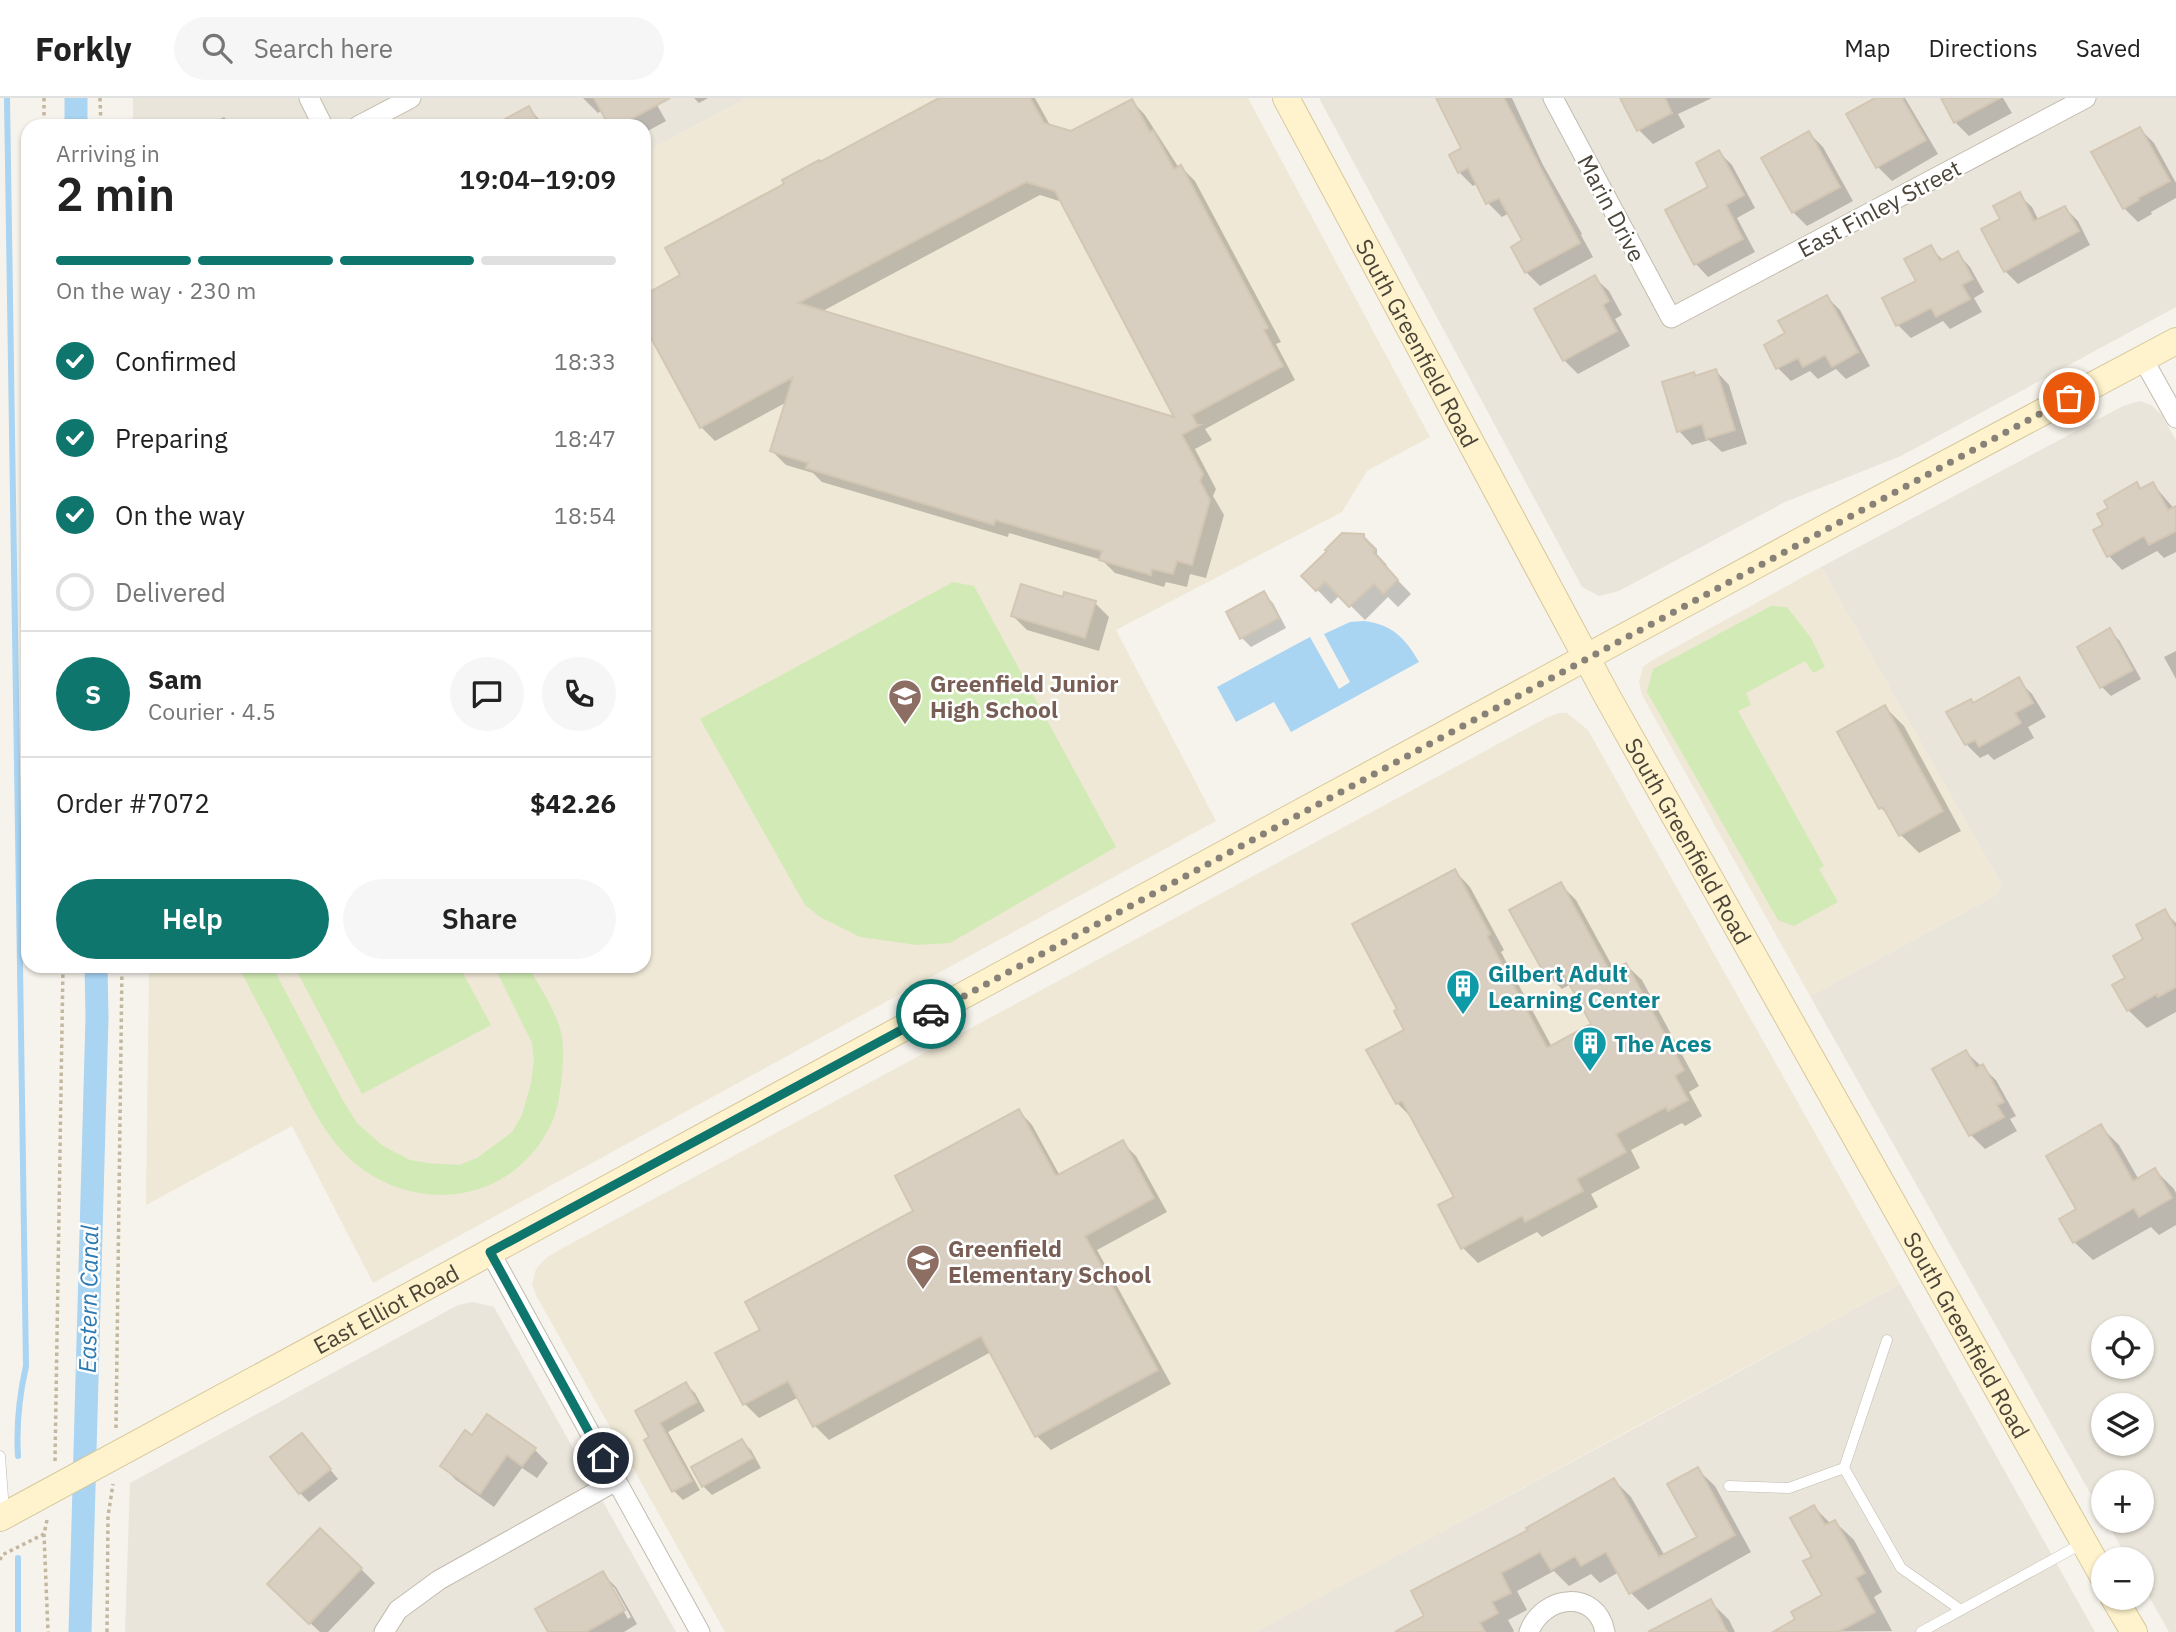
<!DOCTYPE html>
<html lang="en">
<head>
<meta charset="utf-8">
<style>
  body { margin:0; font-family:"IBM Plex Sans",sans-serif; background:#f6f6f6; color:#222; height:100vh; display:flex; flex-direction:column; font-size:26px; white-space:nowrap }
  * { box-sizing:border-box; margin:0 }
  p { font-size:23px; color:#767676 }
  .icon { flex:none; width:38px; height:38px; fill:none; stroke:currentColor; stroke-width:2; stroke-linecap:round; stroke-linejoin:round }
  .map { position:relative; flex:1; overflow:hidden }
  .drawer { position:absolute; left:21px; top:21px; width:630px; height:854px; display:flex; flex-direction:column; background:#fff; border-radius:21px; box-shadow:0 2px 5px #0004 }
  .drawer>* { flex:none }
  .buttons { position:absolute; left:2091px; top:1218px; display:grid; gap:14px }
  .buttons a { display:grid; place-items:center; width:63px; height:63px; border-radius:50%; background:#fff; box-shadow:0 2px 5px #0004; font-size:35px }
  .pin { position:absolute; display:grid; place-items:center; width:60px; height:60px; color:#fff; margin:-30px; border:4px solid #fff; border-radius:50%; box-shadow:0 2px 7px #0007 }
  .courier { position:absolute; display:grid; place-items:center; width:70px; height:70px; margin:-35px; border:5px solid #0f766e; border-radius:50%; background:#fff; color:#222; box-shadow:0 2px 9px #0007 }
  .head em { font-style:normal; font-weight:600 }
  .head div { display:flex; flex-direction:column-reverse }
  .head { display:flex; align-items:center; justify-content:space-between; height:119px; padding:0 35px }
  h1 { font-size:46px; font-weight:600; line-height:52px }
  .bar { display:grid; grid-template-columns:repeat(4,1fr); gap:10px 7px; align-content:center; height:84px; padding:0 35px }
  .bar i { height:9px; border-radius:5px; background:#e0e0e0 }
  .bar .active { background:#0f766e }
  .bar p { grid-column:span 4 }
  .line { display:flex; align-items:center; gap:18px; padding:0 35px; border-top:2px solid #e0e0e0 }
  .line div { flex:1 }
  .round { display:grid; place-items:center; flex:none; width:74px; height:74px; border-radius:37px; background:#f6f6f6 }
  ol { padding:0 35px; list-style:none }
  li { display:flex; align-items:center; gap:21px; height:77px }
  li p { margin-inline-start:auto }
  li .icon { padding:7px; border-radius:50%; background:#0f766e; color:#fff; stroke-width:4 }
  li:last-child { color:#767676 }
  li i { width:38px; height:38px; border:4px solid #e0e0e0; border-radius:50% }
  .primary-button { display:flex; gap:14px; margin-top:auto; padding:14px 35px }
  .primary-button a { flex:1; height:80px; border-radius:42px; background:#0f766e; color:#fff; font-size:28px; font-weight:600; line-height:80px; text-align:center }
  .primary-button a+a { background:#f6f6f6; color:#222 }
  header { display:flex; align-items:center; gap:42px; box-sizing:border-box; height:98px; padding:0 35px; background:#fff; border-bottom:2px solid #e0e0e0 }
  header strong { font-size:33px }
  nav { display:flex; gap:38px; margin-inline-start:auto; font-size:24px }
  .search { width:490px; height:63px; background:#f6f6f6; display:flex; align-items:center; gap:18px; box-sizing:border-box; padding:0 24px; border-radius:38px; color:#767676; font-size:26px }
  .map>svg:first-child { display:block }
  .residential { fill:#eae5da; fill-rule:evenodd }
  .education { fill:#efe8d6 }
  .green { fill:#d2eab5 }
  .water { fill:#a9d4f2 }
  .shadow { fill:#0003; fill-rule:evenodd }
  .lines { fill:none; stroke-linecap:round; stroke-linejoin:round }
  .stream { stroke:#a9d4f2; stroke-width:6 }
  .canal { stroke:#a9d4f2; stroke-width:23 }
  .building { fill:#d8cfc1; stroke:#d3c7b4; stroke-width:2; fill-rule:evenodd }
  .lane-casing { stroke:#c2bbae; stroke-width:11 }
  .street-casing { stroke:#c2bbae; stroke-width:21 }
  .secondary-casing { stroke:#d6c79b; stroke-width:28 }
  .path { stroke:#c4b79f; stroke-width:3.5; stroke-dasharray:3.5 3.5; stroke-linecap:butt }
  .lane { stroke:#fff; stroke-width:10 }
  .street { stroke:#fff; stroke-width:19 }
  .secondary { stroke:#fff3cd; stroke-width:26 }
  .done { stroke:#878178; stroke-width:7; stroke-dasharray:0 12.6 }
  .route { stroke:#0f766e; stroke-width:9 }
  .labels { text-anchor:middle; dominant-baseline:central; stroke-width:5; stroke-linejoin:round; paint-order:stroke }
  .street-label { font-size:23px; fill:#4b4439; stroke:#fff }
  .education-label { font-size:23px; font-weight:bold; fill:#785e54; stroke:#fff; text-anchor:start }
  .culture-label { font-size:23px; font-weight:bold; fill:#0d838f; stroke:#fff; text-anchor:start }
  .water-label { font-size:24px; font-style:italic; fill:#2e7ab2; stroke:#fff }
</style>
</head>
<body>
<header>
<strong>Forkly</strong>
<div class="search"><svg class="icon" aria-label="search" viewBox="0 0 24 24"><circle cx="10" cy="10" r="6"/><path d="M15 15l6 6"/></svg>Search here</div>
<nav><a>Map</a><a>Directions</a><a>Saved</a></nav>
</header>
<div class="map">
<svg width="2176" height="1534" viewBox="0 0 2176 1534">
  <rect width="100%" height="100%" fill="#f6f3ec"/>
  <path class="residential" d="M133,0H747L644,55V28H133Z
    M1319,0H2176V209L1901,358L1785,404L1619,493L1599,498L1582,489Z
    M2140,303L2151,307L2161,316L2176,342V1534H2169L2142,1486V1461H2128L2106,1423H2142V1384H2104L2103,1418L1810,898L1996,797L2001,786L1821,469L2123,308ZM2104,1230H2142V1269H2104ZM2104,1307H2142V1346H2104Z
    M1900,1186L2095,1534H1254L1626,1335Z
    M473,1204L494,1209L676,1534H125L130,1385L458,1207Z"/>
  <path class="education" d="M747,0H1248L1430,339L1367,373L1342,414L1116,532L1216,723L373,1185L292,1028L146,1107L149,868H644V55Z
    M1821,469L2001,786L1996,797L1810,898L1642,597L1639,584L1643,569L1649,564Z
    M1559,615H1567L1588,632L1900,1186L1256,1534H725L537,1199L532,1187L536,1171L546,1160L559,1152L1548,619Z"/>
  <path class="green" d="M953,484L974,488L1116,749L950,845L917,847L860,839L820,819L805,807L700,621Z
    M1771,508L1787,509L1811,540L1825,569L1813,575L1805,563L1746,595L1751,607L1738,613L1824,768L1819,771L1838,804L1794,828L1778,822L1647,594L1653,571Z
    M238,868H272L342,1001L357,1025L383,1048L410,1062L428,1065L459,1067L477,1060L512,1034L522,1017L531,985L534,963L532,945L494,868H528C540,890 558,915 562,939C564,952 563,964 562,976C560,995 558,1015 548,1032C509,1105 420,1116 357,1067C326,1042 310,1005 292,971C274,937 256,902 238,868Z
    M294,868H459L491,927L362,996Z"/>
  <path class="water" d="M1364,523C1392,526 1406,541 1419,564L1291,634L1274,604L1236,624L1217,589L1310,539L1339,591L1350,584L1324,536L1350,524Z"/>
  <path class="shadow" d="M583,0H653L666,23L644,35V28H611L603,12L598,15Z
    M694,0H708L699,5Z
    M942,0H1035L1051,29L1071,35L1132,3L1145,17L1179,70L1181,69L1195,83L1281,244L1276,246L1295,282L1205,331L1212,342L1195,351L1216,391L1213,398L1224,417L1206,480L1190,476L1187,489L1166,484L1164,489L1115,475L1102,462L1009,435L1008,439L822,384L813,375L786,367L772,353L787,304L715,343L701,329L644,223V199L682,178L820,66ZM1040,97L1062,104L1178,322L821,214Z
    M1438,0H1512L1543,67L1582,136L1581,137L1593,159L1540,188L1526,174L1525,143L1509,115L1502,119L1488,105L1478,85L1473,88L1459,74L1463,51Z
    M1622,0H1712L1678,16L1685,29L1653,46L1639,32Z
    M1878,0H1905L1938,56L1892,83L1878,69Z
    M1943,0H2003L2012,15L1969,38L1955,24Z
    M529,10L545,28H496Z
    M224,19L232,28H207Z
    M490,22L495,28H479Z
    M2140,31L2154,45L2176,85V100L2151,114L2152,116L2138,124L2124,110Z
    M1809,35L1823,49L1853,103L1807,128L1793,114Z
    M1719,54L1732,67L1755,110L1737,120L1755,154L1708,179L1696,166Z
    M2019,97L2032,109L2039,123L2065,110L2078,123L2090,147L2018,186L2005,173L2002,122Z
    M1930,149L1944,163L1958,156L1970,169L1984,194L1974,200L1982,214L1950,231L1943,223L1911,240L1898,227L1884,201L1919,183Z
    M1595,180L1609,193L1622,217L1615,221L1630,248L1578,276L1564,262Z
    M1827,199L1840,212L1870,268L1846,281L1836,271L1818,281L1810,273L1791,283L1778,270L1766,248L1787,236Z
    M1716,273L1729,287L1747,346L1722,354L1709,342L1692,347L1679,333L1696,279Z
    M2153,386L2176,413V454L2164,460L2157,453L2122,472L2109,458L2105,427L2110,410L2136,387L2141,392Z
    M1363,437L1377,451V456L1387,467L1385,469L1411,496L1398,509L1388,499L1365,522L1340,497L1331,506L1304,478Z
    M1264,496L1273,505L1286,530L1251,549L1242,540Z
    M1095,505L1109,519L1099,553L1027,532L1013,518Z
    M2110,533L2119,542L2141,581L2111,598L2102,589Z
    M2176,553V581L2164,559Z
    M2018,582L2032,596L2046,619L2028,629L2034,640L1994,662L1988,656L1980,660L1966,646L1974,607Z
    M1885,609L1904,628L1961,733L1919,755L1901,737L1892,721L1881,710Z
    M1455,773L1470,789L1504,852L1501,854L1552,949L1593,927L1571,886L1562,891L1546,876L1560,786L1576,802L1615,873L1626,867L1642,882L1699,988L1689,994L1702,1018L1685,1028L1682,1025L1631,1052L1640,1070L1591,1096L1598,1109L1542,1139L1537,1134L1478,1165L1463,1150L1456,1100L1413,1021L1397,1005L1407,932Z
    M2164,813L2176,825V914L2147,930L2128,912V881L2146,841Z
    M1966,954L1996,982L2016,1018L2010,1021L2017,1033L1985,1051L1971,1037Z
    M1019,1013L1032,1027L1060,1078L1122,1044L1136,1058L1167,1114L1097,1152L1171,1286L1051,1352L1037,1338L991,1254L829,1342L815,1328L799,1299L759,1320L745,1306L718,1256L763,1232L916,1114Z
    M2100,1028L2119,1047L2139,1082L2155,1072L2174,1091L2176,1095V1127L2159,1137L2151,1129L2093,1162L2074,1144L2079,1112Z
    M686,1286L695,1295L705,1313L668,1334L700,1392L683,1402L674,1393L651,1340L637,1314Z
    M302,1337L338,1381L309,1404L300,1395Z
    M473,1340L534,1351L548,1365L537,1380L522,1370L494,1409L456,1382L442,1368Z
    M742,1343L751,1352L761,1370L712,1397L703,1388Z
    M1697,1371L1715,1388L1751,1454L1648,1512L1631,1495L1619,1474L1600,1485L1591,1476L1569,1488L1554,1473L1517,1493L1527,1512L1508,1522L1514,1533L1513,1534H1423L1530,1433L1614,1382L1631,1399L1665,1458L1699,1439Z
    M1814,1409L1831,1426L1835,1424L1854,1442L1882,1494L1874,1499L1892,1533L1783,1534L1824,1498L1814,1460Z
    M361,1471L375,1485L328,1534H320L283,1500Z
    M602,1475L616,1489L637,1526L624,1534H550ZM610,1489H614L631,1519L628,1521Z
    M1710,1503L1729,1522L1735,1534H1652Z"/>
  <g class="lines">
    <path class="stream" d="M7,0L26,1268C19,1299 16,1326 18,1358
      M18,1534V1460"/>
    <path class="canal" d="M76,0V28
      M80,1534L97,919L96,868"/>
  </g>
  <path class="building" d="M594,0H670L618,28H609Z
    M939,0H1030L1044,25L1071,33L1132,1L1150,34L1153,32L1174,71L1181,67L1268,230L1264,232L1283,268L1192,317L1197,327H1200L1182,337L1203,376L1200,383L1210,402L1192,467L1177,463L1173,476L1152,471L1151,477L1099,462L1102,453L995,422L994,427L806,370L808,365L770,353L793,279L700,330L644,227V197L680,177L665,150L784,86L782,82L819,62L820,64ZM1026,84L1055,93L1174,319L798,205Z
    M1436,0H1504L1580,145L1525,175L1511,149L1522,142L1499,100L1486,106L1468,70L1458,75L1449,57L1461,50Z
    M1620,0H1665L1672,15L1637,33Z
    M1875,0H1902L1926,42L1876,70L1846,16Z
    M1941,0H2000L1954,25Z
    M529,8L540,28H492Z
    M2140,29L2170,83L2138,100L2139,102L2123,111L2091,54Z
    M1809,33L1840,89L1792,115L1761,60Z
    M1719,52L1744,97L1726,107L1743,141L1694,167L1665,112L1708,89L1696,65Z
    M2020,94L2034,123L2065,108L2079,133L2004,174L1981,131L2000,121L1993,108Z
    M1931,147L1940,163L1958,153L1973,181L1962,187L1970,201L1936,219L1931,210L1896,228L1882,200L1916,183L1904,161Z
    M1595,177L1609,203L1603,207L1617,233L1563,263L1534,211Z
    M1827,197L1858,254L1832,269L1825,257L1803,269L1798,260L1776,271L1764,247L1785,235L1778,223Z
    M1716,271L1735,332L1706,341L1702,326L1677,334L1662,284L1694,274L1695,278Z
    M2137,384L2140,391L2153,384L2168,412L2176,408V433L2149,447L2144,438L2107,459L2093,432L2103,427L2097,416L2108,410L2104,403Z
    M1342,435L1364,436V440L1375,452L1373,454L1398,482L1383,496L1374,486L1349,509L1325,484L1316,493L1301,478L1327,453L1325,452Z
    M1021,486L1063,499L1064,494L1096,503L1085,540L1011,518Z
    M1264,493L1279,520L1240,541L1226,514Z
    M2110,530L2133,572L2100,590L2077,549Z
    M2019,579L2033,605L2015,615L2021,625L1979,649L1975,642L1965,647L1946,614L1971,601L1973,605Z
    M1885,607L1943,713L1899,738L1883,709L1879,711L1837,634Z
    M1455,771L1490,836L1487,838L1547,950L1591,926L1560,869L1545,877L1509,812L1561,784L1610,874L1626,865L1684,972L1675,978L1688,1002L1668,1013L1666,1009L1616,1036L1626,1054L1577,1081L1583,1093L1525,1124L1522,1118L1461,1151L1438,1107L1454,1099L1402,1003L1396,1006L1366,952L1404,932L1394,913L1397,911L1352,826Z
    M2165,811L2176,831V889L2158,899L2157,896L2127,913L2112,887L2125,880L2113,858L2143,841L2136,827Z
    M1966,952L1976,970L1983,966L2004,1004L1997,1007L2004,1019L1969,1038L1932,971Z
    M1019,1011L1056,1078L1123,1042L1154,1100L1085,1138L1158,1272L1035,1339L981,1238L813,1329L788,1283L743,1307L715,1255L760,1232L745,1204L913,1113L895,1078Z
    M2101,1026L2133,1083L2155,1070L2172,1100L2139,1119L2134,1110L2073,1145L2059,1121L2076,1111L2046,1058Z
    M686,1284L697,1304L660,1325L692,1383L672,1394L644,1342L649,1339L635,1313Z
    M487,1316L536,1350L522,1368L507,1357L480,1396L440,1368L465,1332L472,1337Z
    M302,1335L331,1371L299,1396L270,1359Z
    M742,1341L753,1360L702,1389L691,1369Z
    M1698,1369L1735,1437L1629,1496L1606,1454L1581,1468L1575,1458L1551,1472L1540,1454L1501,1475L1511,1495L1492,1504L1498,1515L1480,1525L1485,1534H1395L1424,1518L1411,1493L1528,1432L1526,1430L1614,1380L1659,1459L1697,1439L1667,1386Z
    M1814,1407L1825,1427L1835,1422L1865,1475L1856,1480L1875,1514L1838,1534H1773L1795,1521L1791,1514L1822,1497L1803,1463L1812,1459L1790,1420Z
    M320,1430L362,1470L309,1526L267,1486Z
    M603,1473L625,1512L586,1534H548L535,1511Z
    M1711,1501L1727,1534H1648Z"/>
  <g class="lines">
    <g class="lane-casing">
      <path id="lane" d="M1887,1242L1844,1370L1901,1470L1961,1512
        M0,1358L4,1413
        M1729,1388L1789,1390L1844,1370
        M1921,1534L2083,1445"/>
    </g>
    <g class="street-casing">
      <path id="street" d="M309,0L323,28
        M1553,0L1671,220L2086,0
        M358,28L411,0
        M2143,261L2176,320
        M490,1154L700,1534
        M384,1534L398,1512L439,1482L616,1383
        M1529,1534C1543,1496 1597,1491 1605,1534"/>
    </g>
    <g class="secondary-casing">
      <g id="secondary">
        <path id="s1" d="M1286,0L1607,598L2104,1480"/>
        <path id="s2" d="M0,1420L1808,439L2176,243"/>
        <path d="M2114,1500L2134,1534"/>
      </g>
    </g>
    <path class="path" d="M44,0V28
      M100,0L101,28
      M116,1330L122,868
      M55,1363L63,868
      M47,1422L44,1436L48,1534
      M0,1462L2,1457L44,1436
      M107,1534L108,1418L113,1386"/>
    <use href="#lane" class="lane"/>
    <use href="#street" class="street"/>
    <use href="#secondary" class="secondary"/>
  </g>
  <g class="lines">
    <path class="done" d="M931,916L2069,300"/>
    <path class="route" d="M603,1360L490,1154L931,916"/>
  </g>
  <defs>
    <g id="school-pin" transform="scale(1.75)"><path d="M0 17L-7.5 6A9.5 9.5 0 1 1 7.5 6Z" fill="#8d6e63" stroke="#fff"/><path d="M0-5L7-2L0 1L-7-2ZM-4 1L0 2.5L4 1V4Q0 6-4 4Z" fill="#fff"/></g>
    <g id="building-pin" transform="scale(1.75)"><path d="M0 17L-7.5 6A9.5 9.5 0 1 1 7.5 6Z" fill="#0f9aa8" stroke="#fff"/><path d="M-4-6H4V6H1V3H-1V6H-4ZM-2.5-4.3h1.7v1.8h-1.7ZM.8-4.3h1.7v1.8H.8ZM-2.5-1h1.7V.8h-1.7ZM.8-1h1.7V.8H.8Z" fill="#fff"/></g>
  </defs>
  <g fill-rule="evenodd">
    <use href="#school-pin" x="905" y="598"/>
    <use href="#building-pin" x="1463" y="888"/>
    <use href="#building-pin" x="1590" y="945"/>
    <use href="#school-pin" x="923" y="1163"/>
  </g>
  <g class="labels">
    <g class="street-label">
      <text transform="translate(1612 110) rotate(62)">Marin Drive</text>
      <text transform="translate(1879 110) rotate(-28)">East Finley Street</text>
      <text stroke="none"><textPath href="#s1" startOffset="278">South Greenfield Road</textPath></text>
      <text stroke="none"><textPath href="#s1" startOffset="845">South Greenfield Road</textPath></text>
      <text stroke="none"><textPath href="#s2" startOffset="439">East Elliot Road</textPath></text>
      <text stroke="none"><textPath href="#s1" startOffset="1412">South Greenfield Road</textPath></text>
    </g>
    <g class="education-label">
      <text x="930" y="585">Greenfield Junior<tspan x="930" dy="26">High School</tspan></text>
      <text x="948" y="1150">Greenfield<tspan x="948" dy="26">Elementary School</tspan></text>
    </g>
    <g class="culture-label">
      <text x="1488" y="875">Gilbert Adult<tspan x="1488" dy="26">Learning Center</tspan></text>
      <text x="1614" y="945">The Aces</text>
    </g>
    <g class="water-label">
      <text transform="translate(88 1201) rotate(-89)">Eastern Canal</text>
    </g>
  </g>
</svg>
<div class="buttons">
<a><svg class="icon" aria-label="locate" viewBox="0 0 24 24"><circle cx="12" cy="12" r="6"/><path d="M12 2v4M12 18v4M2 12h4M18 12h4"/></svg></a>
<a><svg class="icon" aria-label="layers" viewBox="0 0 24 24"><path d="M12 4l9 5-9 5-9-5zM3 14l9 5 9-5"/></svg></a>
<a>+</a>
<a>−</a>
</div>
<div class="pin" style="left:2069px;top:300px;background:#ea580c"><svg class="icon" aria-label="bag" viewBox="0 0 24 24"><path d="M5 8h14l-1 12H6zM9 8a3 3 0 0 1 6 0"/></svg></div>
<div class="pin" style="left:603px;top:1360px;background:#1f2937"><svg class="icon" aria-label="home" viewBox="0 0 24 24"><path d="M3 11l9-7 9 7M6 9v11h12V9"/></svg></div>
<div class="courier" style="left:931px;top:916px"><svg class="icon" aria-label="car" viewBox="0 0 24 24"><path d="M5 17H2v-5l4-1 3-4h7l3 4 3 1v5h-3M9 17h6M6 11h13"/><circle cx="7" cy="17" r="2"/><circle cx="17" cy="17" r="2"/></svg></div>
<section class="drawer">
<div class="head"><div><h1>2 min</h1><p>Arriving in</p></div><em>19:04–19:09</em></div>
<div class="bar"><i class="active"></i><i class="active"></i><i class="active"></i><i></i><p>On the way · 230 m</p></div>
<ol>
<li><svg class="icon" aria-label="check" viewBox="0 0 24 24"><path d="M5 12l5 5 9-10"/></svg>Confirmed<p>18:33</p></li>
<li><svg class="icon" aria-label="check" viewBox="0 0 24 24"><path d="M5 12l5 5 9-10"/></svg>Preparing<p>18:47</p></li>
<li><svg class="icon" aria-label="check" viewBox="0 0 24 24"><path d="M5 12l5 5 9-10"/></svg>On the way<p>18:54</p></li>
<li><i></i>Delivered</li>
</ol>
<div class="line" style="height:126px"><b class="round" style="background:#0f766e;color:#fff">S</b><div><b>Sam</b><p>Courier · 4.5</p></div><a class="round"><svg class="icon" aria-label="chat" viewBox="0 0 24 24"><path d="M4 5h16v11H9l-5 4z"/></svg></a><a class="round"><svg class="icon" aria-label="phone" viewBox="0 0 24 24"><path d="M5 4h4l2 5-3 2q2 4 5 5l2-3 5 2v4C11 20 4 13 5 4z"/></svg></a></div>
<div class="line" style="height:91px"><div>Order #7072</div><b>$42.26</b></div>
<div class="primary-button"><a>Help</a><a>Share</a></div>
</section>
</div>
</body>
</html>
